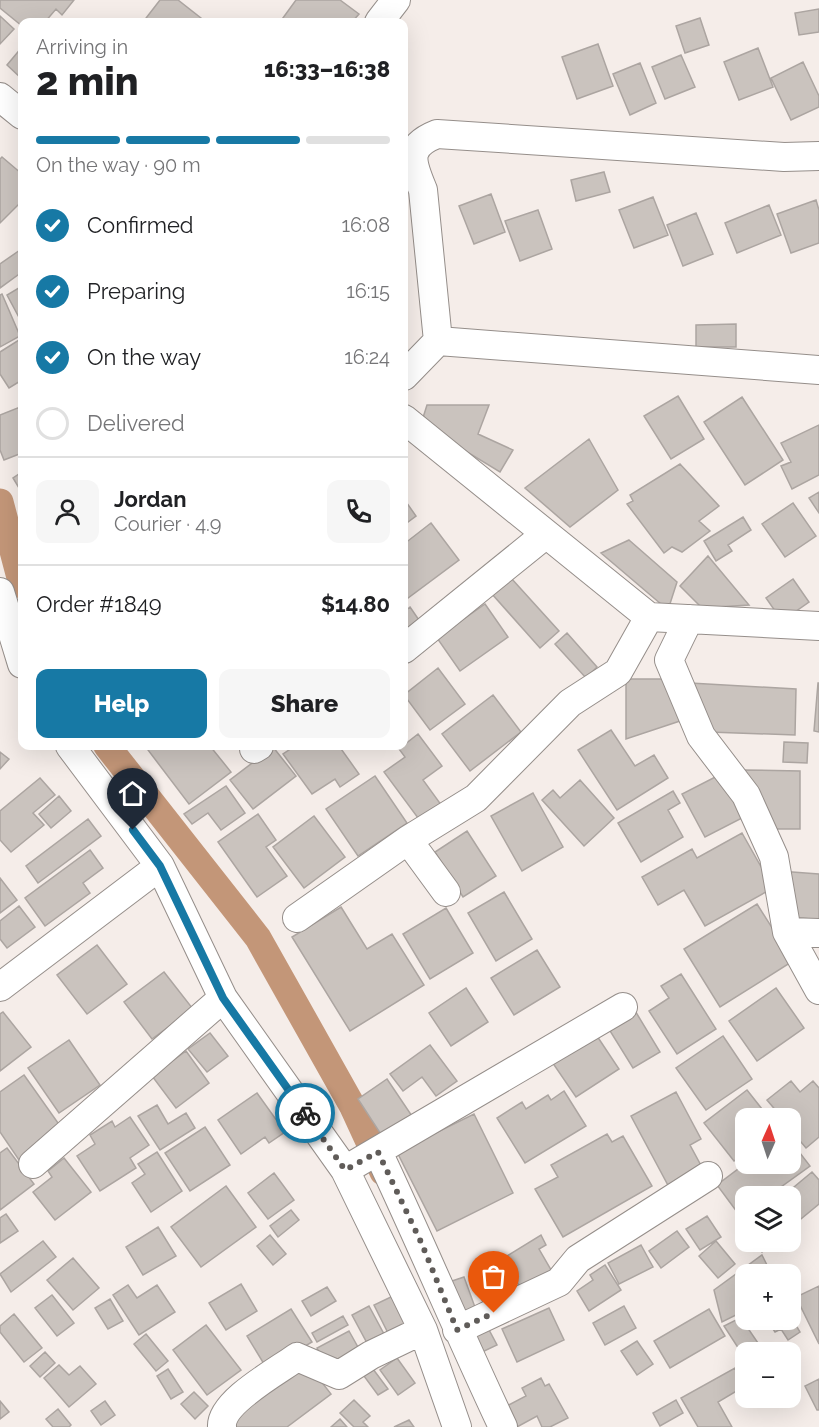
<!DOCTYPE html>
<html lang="en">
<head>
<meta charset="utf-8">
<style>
  body { margin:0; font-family:Raleway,sans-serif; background:#f6f6f6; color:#202124; height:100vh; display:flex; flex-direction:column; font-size:22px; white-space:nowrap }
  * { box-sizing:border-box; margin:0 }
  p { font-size:20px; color:#757577 }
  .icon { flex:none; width:33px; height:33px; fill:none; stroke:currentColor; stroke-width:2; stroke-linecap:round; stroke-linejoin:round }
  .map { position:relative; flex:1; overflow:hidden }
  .drawer { position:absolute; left:18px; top:18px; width:390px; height:732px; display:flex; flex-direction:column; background:#fff; border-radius:12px; box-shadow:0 6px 24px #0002 }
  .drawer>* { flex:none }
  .needle { width:39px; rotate:3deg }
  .tools { position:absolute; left:735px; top:1108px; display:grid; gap:12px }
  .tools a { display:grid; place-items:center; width:66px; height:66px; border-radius:12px; background:#fff; box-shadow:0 6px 24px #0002; font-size:30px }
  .pin { position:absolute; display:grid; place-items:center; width:51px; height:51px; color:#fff; margin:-62px -26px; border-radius:50% 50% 50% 0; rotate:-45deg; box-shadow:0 0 6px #0007 }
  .pin .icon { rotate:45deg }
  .courier { position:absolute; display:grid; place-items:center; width:60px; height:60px; margin:-30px; border:4px solid #1779a5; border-radius:50%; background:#fff; color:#222; box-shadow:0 2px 8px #0007 }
  .summary em { font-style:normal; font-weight:800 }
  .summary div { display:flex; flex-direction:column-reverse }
  .summary { display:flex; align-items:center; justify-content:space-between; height:102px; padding:0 18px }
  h1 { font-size:39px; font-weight:800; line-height:45px }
  .bar { display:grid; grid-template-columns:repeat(4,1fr); gap:9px 6px; align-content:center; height:72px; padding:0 18px }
  .bar i { height:8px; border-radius:4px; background:#e0e0e0 }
  .bar .selected { background:#1779a5 }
  .bar p { grid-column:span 4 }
  .line { display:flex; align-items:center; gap:15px; padding:0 18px; border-top:2px solid #e0e0e0 }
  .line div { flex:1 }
  .round { display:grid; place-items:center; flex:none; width:63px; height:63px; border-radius:12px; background:#f6f6f6 }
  ol { padding:0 18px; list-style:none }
  li { display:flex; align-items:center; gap:18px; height:66px }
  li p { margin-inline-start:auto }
  li .icon { padding:6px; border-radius:50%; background:#1779a5; color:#fff; stroke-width:4 }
  li:last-child { color:#757577 }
  li i { width:33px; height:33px; border:3px solid #e0e0e0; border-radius:50% }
  .cta { display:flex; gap:12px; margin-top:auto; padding:12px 18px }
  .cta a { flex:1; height:69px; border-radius:12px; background:#1779a5; color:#fff; font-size:24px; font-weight:800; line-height:69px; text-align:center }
  .cta a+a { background:#f6f6f6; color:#202124 }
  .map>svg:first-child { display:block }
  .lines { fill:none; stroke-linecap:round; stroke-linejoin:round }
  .canal { stroke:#c39678; stroke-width:27 }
  .building { fill:#cac3be; stroke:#aca5a1; stroke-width:1.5 }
  .minor-casing { stroke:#958e8a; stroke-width:30 }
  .minor { stroke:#fff; stroke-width:28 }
  .done { stroke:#605c59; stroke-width:6; stroke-dasharray:0 10.8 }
  .route { stroke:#1779a5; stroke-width:8 }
</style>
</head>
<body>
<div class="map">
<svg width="819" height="1427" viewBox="0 0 819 1427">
  <rect width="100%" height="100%" fill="#f5ede9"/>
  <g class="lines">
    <path class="canal" d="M0,502L22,585
      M107,746L258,938L353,1107L383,1172"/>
  </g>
  <path class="building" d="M0,0H74L62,15L56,9L45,22H22V26L0,8Z
    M160,0H178L206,22H143Z
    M296,0H340L359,14L352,22H280Z
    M819,9V32L799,35L795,13Z
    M0,16L14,29L0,44Z
    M700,18L709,45L685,53L676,26Z
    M598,44L613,86L577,99L562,57Z
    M22,47V79L7,65Z
    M758,48L773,87L739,100L724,62Z
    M681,55L695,87L665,99L652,67Z
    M803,62L819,96V107L791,120L771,78Z
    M640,63L656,103L630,115L613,74Z
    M2,157L22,174V201L0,223V159Z
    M604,172L610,192L576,201L571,180Z
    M491,194L505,232L474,244L459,206Z
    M653,197L668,235L634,248L619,210Z
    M816,200L819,210V243L791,253L777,214Z
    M769,205L781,235L737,253L725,223Z
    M538,210L552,249L520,261L505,221Z
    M696,213L713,254L683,266L667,225Z
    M20,250L22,272L0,288V264Z
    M22,286V323L7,295Z
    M2,294L20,336L0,347V295Z
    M736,324V347H696V325Z
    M22,338V380L9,388L0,374V352Z
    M678,396L704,439L671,459L644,416Z
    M742,397L783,460L745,485L704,422Z
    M427,405H489L478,434L513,450L500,472L421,424Z
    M20,407L22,453L4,460L0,450V415Z
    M819,425V475L792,489L781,466L791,462L781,443Z
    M589,439L618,490L570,527L525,488Z
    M680,464L719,506L699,521L710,531L682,552L672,547L664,553L627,504L633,501L630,495Z
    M22,472V493L13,478Z
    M819,492V513L809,498Z
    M404,499L416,516L404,525Z
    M793,503L816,536L785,557L762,524Z
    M743,517L751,530L728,545L732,551L716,561L704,541Z
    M431,523L459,560L404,601V544Z
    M629,540L677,582L668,610L601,553Z
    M708,556L749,605L702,608L680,586Z
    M511,578L559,631L540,648L492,594Z
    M793,579L809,602L782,621L766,598Z
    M485,604L508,637L460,671L437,638Z
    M410,607L419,620L404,631V612Z
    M567,633L597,667L586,678L555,644Z
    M438,668L465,704L430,730L404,695Z
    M626,679H662L683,720L626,739Z
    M690,683L796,689L795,735L709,732Z
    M818,683H819V732L814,731Z
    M493,695L521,732L470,771L442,734Z
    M611,730L635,766L654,755L668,778L617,810L578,750Z
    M418,734L442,766L423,780L442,806L421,822L384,772L405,757L399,749Z
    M784,742L808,743L807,763L783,762Z
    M145,746H210L231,772L189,804Z
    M295,746H339L359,774L340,787L335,779L312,794L283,754Z
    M273,747L296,776L253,809L230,780Z
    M0,752L9,759L0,769Z
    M744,770L800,771V829H764Z
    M723,773L746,816L705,837L682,794Z
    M375,776L407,823L358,856L326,809Z
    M40,778L55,795L33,813L44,825L11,852L0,840V811Z
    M580,780L614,818L584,846L542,800L553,790L560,798Z
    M226,786L245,813L221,830L208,813L192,824L184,814Z
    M673,791L680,803L668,810L683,837L641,862L618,823Z
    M533,793L563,847L522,871L491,816Z
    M59,796L71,811L51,828L39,814Z
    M258,814L276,840L266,847L287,876L257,897L218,842Z
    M314,816L345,857L304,888L273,847Z
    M88,819L101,836L38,883L26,866Z
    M467,831L496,876L463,897L435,852Z
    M742,833L773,888L705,926L684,890L658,905L642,877L692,849L697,858Z
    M90,850L103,868L83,883L90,893L45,926L25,898Z
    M779,871L819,874V920L793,917Z
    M0,878L17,900L0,913Z
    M504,892L532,939L496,961L468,913Z
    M757,904L793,961L720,1007L684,949Z
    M19,906L35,927L7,948L0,939V921Z
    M341,907L367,949L392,934L424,985L350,1031L292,937Z
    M446,908L473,953L430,979L403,934Z
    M97,945L127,984L87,1014L57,975Z
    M537,950L560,987L514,1015L491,978Z
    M164,972L193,1009L152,1039L124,1002Z
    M681,974L716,1029L677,1054L649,1011L669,998L661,986Z
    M466,988L488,1022L451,1046L429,1013Z
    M776,988L804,1028L757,1061L729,1021Z
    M634,1009L660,1052L633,1068L607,1026Z
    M3,1012L31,1047L0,1071V1014Z
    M593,1030L619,1069L576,1097L550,1059Z
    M210,1033L228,1056L207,1072L188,1049Z
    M723,1036L752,1079L706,1110L676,1068Z
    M69,1040L100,1085L59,1113L28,1068Z
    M430,1045L457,1081L436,1096L422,1077L403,1091L390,1074Z
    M186,1051L209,1083L176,1108L152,1076Z
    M24,1075L63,1130L19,1160L0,1132V1092Z
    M387,1079L416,1122L386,1142L358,1099Z
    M791,1081L800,1092L813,1081L819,1088V1137L806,1148L790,1129V1119H783L767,1100Z
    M747,1090L770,1119H746V1152L734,1161L704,1123Z
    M564,1091L586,1126L525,1163L497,1118L522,1102L526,1109L548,1095L551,1100Z
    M676,1092L701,1139L690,1145L704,1171L670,1189L631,1116Z
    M257,1093L285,1132L269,1143L265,1137L241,1154L218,1120Z
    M157,1105L168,1124L186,1113L195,1128L160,1150L138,1116Z
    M474,1114L513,1193L437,1231L397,1152Z
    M130,1117L149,1145L130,1158L136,1168L100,1191L77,1156L95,1144L90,1135L112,1121L115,1127Z
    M205,1127L230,1165L190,1191L165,1153Z
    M607,1134L612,1142L623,1136L652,1186L563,1237L535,1189L558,1177L551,1165Z
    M790,1140L810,1166L767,1197H746V1212L740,1216L717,1185L746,1163L790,1164Z
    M7,1148L34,1184L0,1210V1153Z
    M157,1152L182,1191L151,1212L132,1183L145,1174L138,1164Z
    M64,1158L91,1192L55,1220L33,1192L52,1177L48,1171Z
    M812,1172L819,1180V1204L790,1228V1197H782Z
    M274,1173L294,1200L268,1219L248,1193Z
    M226,1186L256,1227L201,1267L171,1227Z
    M291,1210L299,1220L278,1237L270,1226Z
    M6,1214L18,1231L0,1243V1218Z
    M707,1216L721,1237L700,1250L686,1229Z
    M158,1227L176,1256L143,1275L126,1247Z
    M677,1231L689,1247L661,1268L649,1251Z
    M270,1235L286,1254L273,1265L257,1246Z
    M541,1235L546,1245L539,1249L554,1275L524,1293L502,1259Z
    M43,1241L56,1257L11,1292L0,1274Z
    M716,1241L735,1264L718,1278L699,1256Z
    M753,1242H774L762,1252Z
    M641,1245L653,1267L619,1284L608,1263Z
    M762,1255L772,1275H746V1310L722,1322L714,1290Z
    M73,1258L99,1288L73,1310L47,1280Z
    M501,1263L510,1282L494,1290L501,1304L487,1310L471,1278Z
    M605,1265L621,1290L589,1311L577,1291L593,1280L590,1275Z
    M464,1277L476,1310L456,1316L446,1283Z
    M241,1284L257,1311L226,1330L209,1303Z
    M128,1285L137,1298L157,1285L175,1312L139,1335L113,1295Z
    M819,1286V1344L796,1297Z
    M327,1287L336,1301L311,1316L302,1301Z
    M52,1295L74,1323L57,1336L35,1308Z
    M395,1295L413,1331L392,1341L374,1305Z
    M110,1299L123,1321L108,1329L95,1308Z
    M369,1306L384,1334L367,1343L352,1315Z
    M624,1306L636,1328L605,1345L593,1323Z
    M549,1308L564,1340L517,1362L502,1329Z
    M291,1309L312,1342L267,1369L247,1336Z
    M709,1309L725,1336L670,1368L654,1341Z
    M14,1314L42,1348L24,1362L0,1332V1326Z
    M746,1315V1320H758L747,1327L758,1343L751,1347L755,1353H746V1360L724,1326Z
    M790,1315L800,1332L788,1340L781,1329L775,1332L767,1320H790Z
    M343,1316L348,1325L317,1342L312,1333Z
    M206,1325L241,1370L207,1395L173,1350Z
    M487,1326L497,1345L478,1354L469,1335Z
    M349,1331L359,1349L326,1366L317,1348Z
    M146,1334L168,1361L156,1371L134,1344Z
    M637,1341L653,1364L637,1375L621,1351Z
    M45,1352L55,1363L40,1377L30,1366Z
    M397,1358L415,1383L398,1395L380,1370Z
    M306,1362L331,1394L287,1427H234L230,1421Z
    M59,1365L69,1375L80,1366L96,1384L69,1407L44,1378Z
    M370,1365L388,1389L378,1395L361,1372Z
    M735,1368L745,1386L718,1402L732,1427H698L681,1398Z
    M168,1369L183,1392L171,1399L157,1376Z
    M541,1378L545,1386L549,1384L568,1418L550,1427H542L537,1416L517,1427L505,1407L526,1396L522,1388Z
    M819,1379V1410H817L805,1386Z
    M194,1392L208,1406L195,1419L181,1404Z
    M354,1400L370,1416L363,1422L368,1427H354L340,1413Z
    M676,1400L683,1413L660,1426L653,1413Z
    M0,1401L9,1412L0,1419Z
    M105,1401L115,1415L101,1425L91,1411Z
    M58,1409L71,1425L69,1427H53L46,1419Z
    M340,1419L347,1427H331Z
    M409,1420L414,1427H394Z"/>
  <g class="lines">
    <g class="minor-casing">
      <path id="minor" d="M379,22L396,0
        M0,97L22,115
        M438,341L423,190C412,163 404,147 437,134L784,157L819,156
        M404,376L438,341L819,370
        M404,419L649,617L819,626
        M0,592L22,664
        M689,619L669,660L701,736L746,795L774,857L787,932L819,990
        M404,649L546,534
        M70,746L160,866L223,998L345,1170L423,1330L457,1427
        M254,749L259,746
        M408,840L446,892
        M297,918L408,840L476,798L570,703L618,672L649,617
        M787,932L819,933
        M0,987L160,866
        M378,1152C421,1243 460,1336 503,1427
        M33,1164L223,998
        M345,1170L623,1007
        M457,1330L559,1282L578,1259L708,1176
        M222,1427C220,1402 278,1371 297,1357L339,1375L371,1355L423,1330"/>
    </g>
    <use href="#minor" class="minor"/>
  </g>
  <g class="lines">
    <path class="done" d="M305,1113L345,1170L378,1152L421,1242L457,1330L494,1313"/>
    <path class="route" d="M133,830L160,866L223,998L305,1113"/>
  </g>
</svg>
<div class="tools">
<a><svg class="needle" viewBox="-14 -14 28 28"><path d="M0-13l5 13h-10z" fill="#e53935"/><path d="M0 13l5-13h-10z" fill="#757577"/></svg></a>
<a><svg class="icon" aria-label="layers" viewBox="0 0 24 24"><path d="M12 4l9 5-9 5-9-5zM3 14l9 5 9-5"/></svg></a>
<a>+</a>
<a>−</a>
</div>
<div class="pin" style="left:494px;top:1313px;background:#ea580c"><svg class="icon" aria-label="bag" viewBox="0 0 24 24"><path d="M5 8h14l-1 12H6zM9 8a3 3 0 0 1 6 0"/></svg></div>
<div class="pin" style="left:133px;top:830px;background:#1f2937"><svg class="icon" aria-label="home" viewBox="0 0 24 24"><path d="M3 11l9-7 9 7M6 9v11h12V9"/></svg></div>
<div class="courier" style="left:305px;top:1113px"><svg class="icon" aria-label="bike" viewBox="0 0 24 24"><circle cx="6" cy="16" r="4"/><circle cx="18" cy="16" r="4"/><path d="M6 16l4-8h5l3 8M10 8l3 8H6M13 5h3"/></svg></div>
<section class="drawer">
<div class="summary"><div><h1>2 min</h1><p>Arriving in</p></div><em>16:33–16:38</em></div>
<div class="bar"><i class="selected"></i><i class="selected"></i><i class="selected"></i><i></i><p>On the way · 90 m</p></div>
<ol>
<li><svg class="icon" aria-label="check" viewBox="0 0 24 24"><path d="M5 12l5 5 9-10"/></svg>Confirmed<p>16:08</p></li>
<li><svg class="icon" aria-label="check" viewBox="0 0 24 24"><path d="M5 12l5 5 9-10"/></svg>Preparing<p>16:15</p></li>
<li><svg class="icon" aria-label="check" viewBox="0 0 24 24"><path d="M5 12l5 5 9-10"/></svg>On the way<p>16:24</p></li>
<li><i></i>Delivered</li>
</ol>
<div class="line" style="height:108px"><a class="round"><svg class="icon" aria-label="person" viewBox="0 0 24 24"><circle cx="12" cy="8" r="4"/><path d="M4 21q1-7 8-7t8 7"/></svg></a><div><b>Jordan</b><p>Courier · 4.9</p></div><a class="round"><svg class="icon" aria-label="phone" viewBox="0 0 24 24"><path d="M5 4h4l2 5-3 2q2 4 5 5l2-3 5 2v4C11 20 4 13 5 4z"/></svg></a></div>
<div class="line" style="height:78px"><div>Order #1849</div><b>$14.80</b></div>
<div class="cta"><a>Help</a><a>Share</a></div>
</section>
</div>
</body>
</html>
